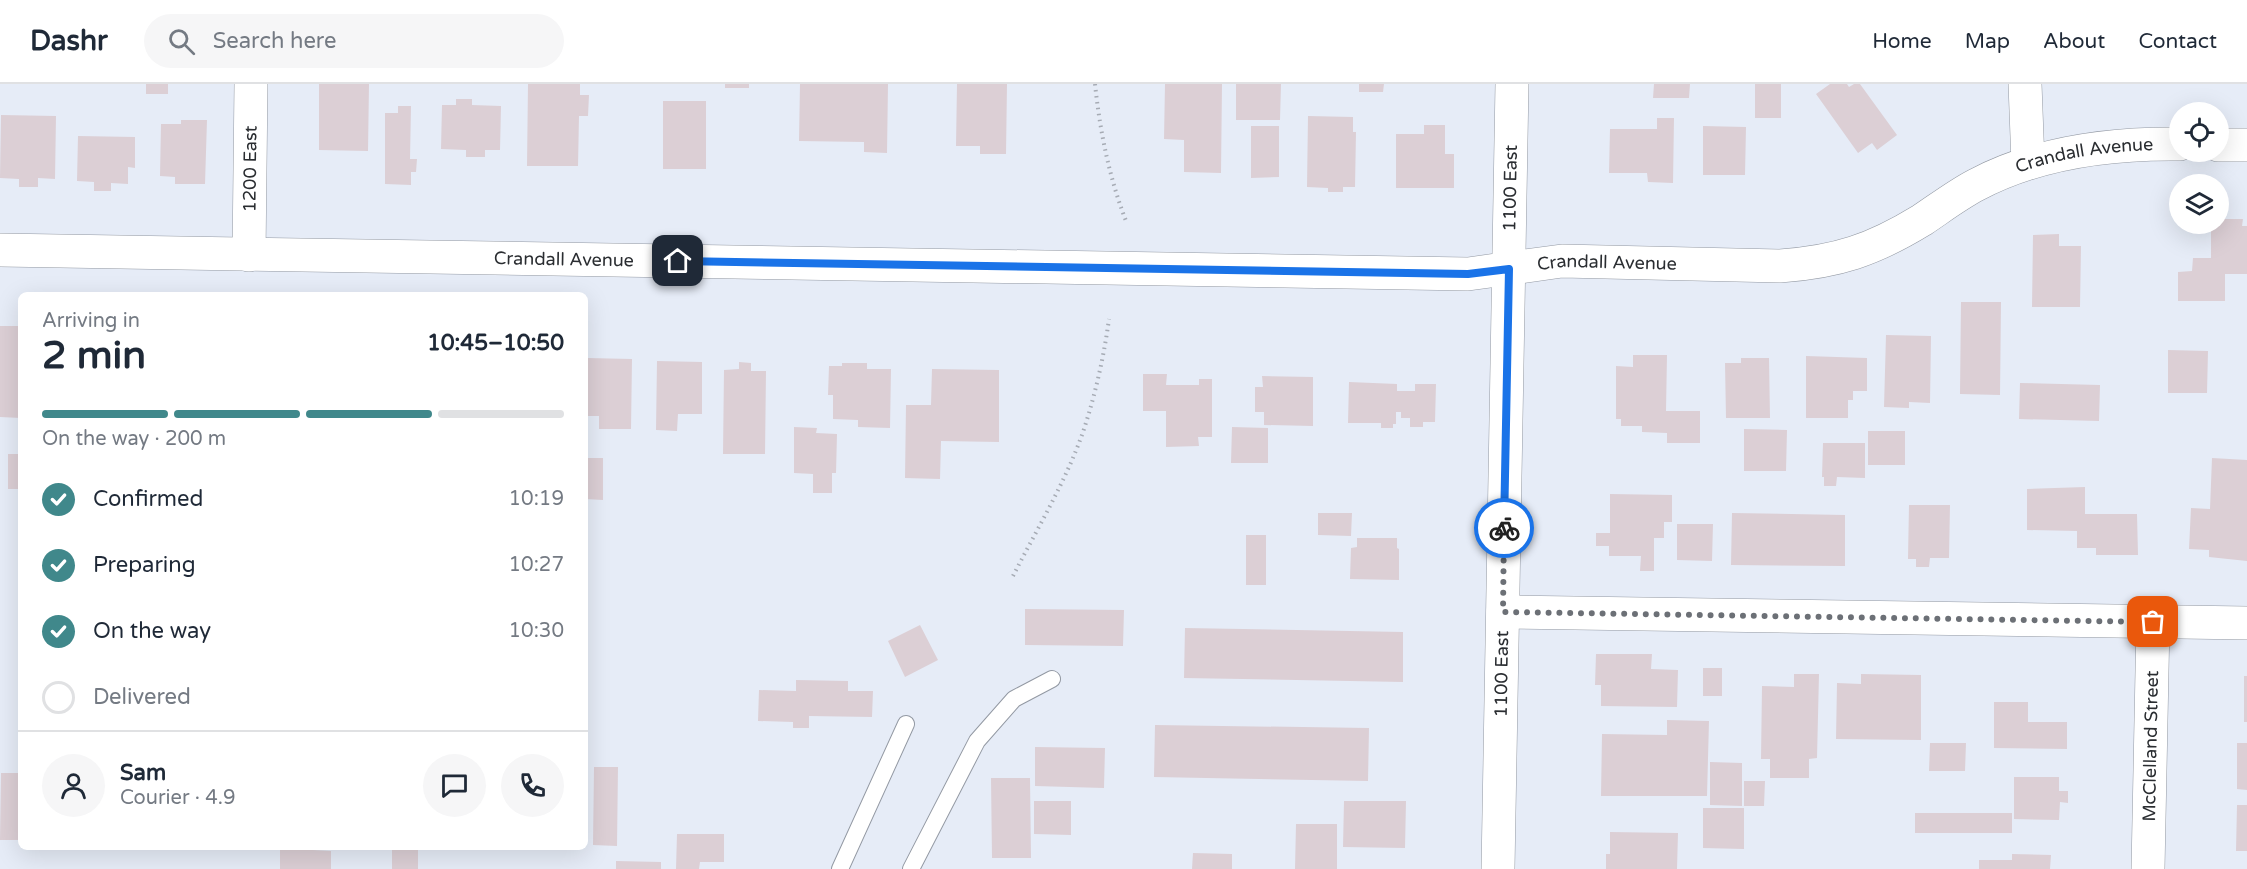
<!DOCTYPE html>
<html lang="en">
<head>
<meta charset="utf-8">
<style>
  body { margin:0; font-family:"Varela Round",sans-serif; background:#f6f6f7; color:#1f2937; height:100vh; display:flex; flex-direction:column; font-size:22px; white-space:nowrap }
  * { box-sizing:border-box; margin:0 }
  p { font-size:20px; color:#747a83 }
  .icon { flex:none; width:33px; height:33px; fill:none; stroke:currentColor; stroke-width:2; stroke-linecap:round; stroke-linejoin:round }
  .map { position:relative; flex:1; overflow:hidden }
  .side { position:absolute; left:18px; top:208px; width:570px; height:558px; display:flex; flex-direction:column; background:#fff; border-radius:9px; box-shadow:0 6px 24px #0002 }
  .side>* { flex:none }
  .fabs { position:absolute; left:2169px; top:18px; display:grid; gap:12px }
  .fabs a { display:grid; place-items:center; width:60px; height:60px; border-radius:50%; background:#fff; box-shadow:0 6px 24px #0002; font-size:30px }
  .pin { position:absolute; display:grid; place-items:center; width:51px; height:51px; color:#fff; margin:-26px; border-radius:12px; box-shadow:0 3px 9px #0006 }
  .courier { position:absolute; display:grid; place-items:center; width:60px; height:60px; margin:-30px; border:4px solid #1a73e8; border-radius:50%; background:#fff; color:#222; box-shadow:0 2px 8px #0007 }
  .head em { font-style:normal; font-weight:700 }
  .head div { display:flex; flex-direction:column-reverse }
  .head { display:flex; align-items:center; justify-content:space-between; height:102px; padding:0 24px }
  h1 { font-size:39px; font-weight:700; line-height:45px }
  .bar { display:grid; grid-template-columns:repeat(4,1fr); gap:9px 6px; align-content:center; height:72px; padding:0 24px }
  .bar i { height:8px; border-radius:4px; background:#e0e1e3 }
  .bar .on { background:#40888b }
  .bar p { grid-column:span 4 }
  .line { display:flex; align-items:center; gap:15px; padding:0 24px; border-top:2px solid #e0e1e3 }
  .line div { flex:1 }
  .round { display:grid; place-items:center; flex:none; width:63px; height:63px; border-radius:32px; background:#f6f6f7 }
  ol { padding:0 24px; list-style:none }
  li { display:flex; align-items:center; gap:18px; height:66px }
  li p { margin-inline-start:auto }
  li .icon { padding:6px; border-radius:50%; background:#40888b; color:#fff; stroke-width:4 }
  li:last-child { color:#747a83 }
  li i { width:33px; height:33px; border:3px solid #e0e1e3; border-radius:50% }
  header { display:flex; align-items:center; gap:36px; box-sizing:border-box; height:84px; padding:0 30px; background:#fff; border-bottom:2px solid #e0e1e3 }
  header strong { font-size:28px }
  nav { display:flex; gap:33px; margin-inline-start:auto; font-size:21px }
  .search { width:420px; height:54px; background:#f6f6f7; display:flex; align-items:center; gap:15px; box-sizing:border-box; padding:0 21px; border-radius:33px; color:#747a83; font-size:22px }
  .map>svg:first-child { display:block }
  .building { fill:#dccfd5 }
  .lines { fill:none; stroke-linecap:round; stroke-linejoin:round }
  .service-casing { stroke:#9399a3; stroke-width:18 }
  .minor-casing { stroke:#9399a3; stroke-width:34 }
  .path { stroke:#a6abb4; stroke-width:4; stroke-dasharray:1.5 4.5; stroke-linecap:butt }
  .service { stroke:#fff; stroke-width:16 }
  .minor { stroke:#fff; stroke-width:33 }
  .done { stroke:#6c7076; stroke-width:6; stroke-dasharray:0 10.8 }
  .route { stroke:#1a73e8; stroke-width:8 }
  .labels { text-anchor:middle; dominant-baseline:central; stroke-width:4.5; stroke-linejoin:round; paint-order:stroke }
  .street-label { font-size:18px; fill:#2a2d31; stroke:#e6ecf7 }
</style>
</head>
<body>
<header>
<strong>Dashr</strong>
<div class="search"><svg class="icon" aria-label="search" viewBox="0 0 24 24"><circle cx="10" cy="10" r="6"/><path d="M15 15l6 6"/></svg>Search here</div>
<nav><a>Home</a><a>Map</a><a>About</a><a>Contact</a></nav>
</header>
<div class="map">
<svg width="2247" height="785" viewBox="0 0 2247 785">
  <rect width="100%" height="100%" fill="#e6ecf7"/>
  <path class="building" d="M146,0H168V10H146Z
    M319,0H369L368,67L319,66Z
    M528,0H580V11H589L588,32H579L578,82H527Z
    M725,0H749V4H725Z
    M800,0H888L887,69L864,68V58L799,57Z
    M957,0H1007L1006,70H980V62H956Z
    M1165,0H1222L1221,89L1184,88V56L1164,55Z
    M1236,0H1281L1280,36H1236Z
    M1359,0H1384L1383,8H1359Z
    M1654,0H1690L1689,14H1653Z
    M1755,0H1781V34H1755Z
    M1830,0H1847L1849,3L1854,0H1860L1897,51L1877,66L1872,59L1858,69L1816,10Z
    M456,15H472V21L501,22L500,66H485V73H466V66L441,65L442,21H456Z
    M663,17H706V85H663Z
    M398,22H411L410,75H417L416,88H411V101L385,100V29H398Z
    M1,31L56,32L55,95L38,94V103H19V95L0,94Z
    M1308,32L1353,33V48H1356L1355,103H1343V108H1328V104L1307,103Z
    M1657,34H1674L1673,99L1648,98L1647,89H1609L1610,45H1657Z
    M181,36H207L205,100H175V93L160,92L161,40H181Z
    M1424,41H1445V70H1454V104H1396V50H1424Z
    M1251,42H1279V93L1251,94Z
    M1703,42L1746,43L1745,91H1703Z
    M78,52L135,53V84L128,83V100L111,99V107H94V98L77,97Z
    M2218,135H2243L2242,142H2247V190H2225V217H2178V188L2192,187L2193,174H2211V140H2218Z
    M2059,150V162H2081L2080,223H2032L2033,151Z
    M1961,218H2001L2000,311L1960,310Z
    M0,242H21V334L0,333Z
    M1886,251L1931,252L1930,319L1909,318V324L1884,323Z
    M2168,266L2208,267L2207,309H2168Z
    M1633,271H1667L1666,327H1700V359H1667V349L1642,348V342H1621V335H1616V282L1633,283Z
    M1806,272L1867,274V307H1853V316H1848V334H1806Z
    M587,274L632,275L631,345H599V332H586Z
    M1741,274H1769L1770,334H1726L1725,279H1741Z
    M657,277L702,278V330H678L677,347L656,346Z
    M739,278L751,279V287H766L765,370H723L724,286L739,285Z
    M842,279H867V285H891L890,344L858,343V336L833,335V311H828L829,282H842Z
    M932,285L999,286V358L941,357L940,395L905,394L906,321H931Z
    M1143,290H1167L1166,301H1199V295H1212V353H1198L1199,362L1166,363V327H1143Z
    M1262,292L1313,293V342L1264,341V328H1255V303H1263Z
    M1349,298L1397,300V307H1415V300H1436L1435,338H1423V343H1410V334H1401V328H1396V340H1393V344H1381V339H1348Z
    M2020,299L2100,301L2099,337L2019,335Z
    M794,343L817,344L816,349L837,350L836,389H832V409H813V390L794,389Z
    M1232,343L1268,344V379H1231Z
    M1744,345L1787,346L1786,387H1744Z
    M1868,347H1905V381H1868Z
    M1823,359H1865V394L1837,393L1836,402H1824V393H1822Z
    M8,370H21V405H8Z
    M585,374H603V416L585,415Z
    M2212,374L2247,376V477L2209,473V466L2189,465L2191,424L2210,425Z
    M2085,403V430H2137L2138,471H2096V464H2077V447L2027,446V405Z
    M1610,410L1672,411V438H1664V454H1654V487H1640L1641,472H1609V462H1596V449H1610Z
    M1909,421H1950L1949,474H1930L1929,483H1916V475H1908Z
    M1318,429H1352L1351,452L1318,451Z
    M1732,429L1845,431V482L1731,481Z
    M1677,440H1713L1712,477L1677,476Z
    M1246,451H1266V501H1246Z
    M1357,454H1397V464L1399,465V496L1350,495L1351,464L1357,463Z
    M1025,525L1124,526L1123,562L1025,561Z
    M920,541L938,576L905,593L888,557Z
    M1185,544L1403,548V598L1184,594Z
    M1596,570H1652L1651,585L1678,586L1677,623L1601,622V601H1595Z
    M1703,584H1722V612H1703Z
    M1794,590H1819L1817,674L1809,675V694H1770V675H1761L1762,602L1794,603Z
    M1861,590L1921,591V656L1836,655L1837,599L1861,600Z
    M2244,592H2247V638H2244Z
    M796,596L848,597V607H873L872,633L809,632V644H793V638L758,637L759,606L796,607Z
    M1994,618H2028V638H2067V665L1994,664Z
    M1667,636L1709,637L1707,712H1601L1602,650L1667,651Z
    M1155,641L1369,644L1368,697L1154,693Z
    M1930,659H1966L1965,687H1929Z
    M2237,659H2247V706L2237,705Z
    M1035,663L1105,664L1104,704L1035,702Z
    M1710,678L1742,679V722L1710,721Z
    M594,683H618L617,762L593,761Z
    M1,689H21V756H0Z
    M2014,693H2059V707H2068V719L2060,718L2059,736L2014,735Z
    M991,694H1030L1031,774H992Z
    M1744,697H1765L1764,722H1744Z
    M1034,717H1071V751L1034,750Z
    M1344,717H1406L1405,764L1343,763Z
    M2237,721H2247V767H2236Z
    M1703,724H1744V765L1703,764Z
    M1915,729H2012V749H1915Z
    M1296,740H1337V785H1295Z
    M1610,748L1678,749L1677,785H1606V770H1610Z
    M677,750H724V778H700L699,785H676Z
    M280,764H313V766L331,767V785H280Z
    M392,764H418V785H392Z
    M1193,769L1232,770V785H1192Z
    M2012,770L2051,771L2050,785H1979V776H2012Z
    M616,777L661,778V785H616Z"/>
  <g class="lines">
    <g class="service-casing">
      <path id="service" d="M840,785L906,640
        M911,785L977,657L1014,615L1052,595"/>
    </g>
    <g class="minor-casing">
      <g id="minor">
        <path d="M2025,0L2028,79"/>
        <path d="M2218,61H2247"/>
        <path id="s1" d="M0,166L1468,190L1562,177L1780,182C1837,178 1873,166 1922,136C1940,124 1957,111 1976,101C2038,68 2109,59 2180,60"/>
        <path id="s2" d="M249,171L251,0"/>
        <path d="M1503,528L2247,539"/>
        <path id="s3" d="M1498,785L1512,0"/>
        <path id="s4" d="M2148,785L2153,538"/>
      </g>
    </g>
    <path class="path" d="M1095,0C1100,47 1109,93 1126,137
      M1013,492C1038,443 1068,394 1085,342C1096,307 1104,272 1109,235"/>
    <use href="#service" class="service"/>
    <use href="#minor" class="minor"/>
  </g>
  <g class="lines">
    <path class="done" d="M1504,444L1503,528L2153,538"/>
    <path class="route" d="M678,177L1468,190L1509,185L1504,444"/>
  </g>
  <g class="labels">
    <g class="street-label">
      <text stroke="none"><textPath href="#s1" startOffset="2110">Crandall Avenue</textPath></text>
      <text stroke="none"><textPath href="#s2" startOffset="86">1200 East</textPath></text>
      <text stroke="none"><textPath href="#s3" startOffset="681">1100 East</textPath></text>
      <text stroke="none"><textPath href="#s1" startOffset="564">Crandall Avenue</textPath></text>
      <text stroke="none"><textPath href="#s1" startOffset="1608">Crandall Avenue</textPath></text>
      <text stroke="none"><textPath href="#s3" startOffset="195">1100 East</textPath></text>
      <text stroke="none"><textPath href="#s4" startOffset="123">McClelland Street</textPath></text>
    </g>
  </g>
</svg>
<div class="fabs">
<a><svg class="icon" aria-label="locate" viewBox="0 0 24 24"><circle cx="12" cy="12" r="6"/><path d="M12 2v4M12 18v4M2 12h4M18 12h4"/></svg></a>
<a><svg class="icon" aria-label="layers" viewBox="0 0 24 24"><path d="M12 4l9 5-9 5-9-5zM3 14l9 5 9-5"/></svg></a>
</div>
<div class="pin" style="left:2153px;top:538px;background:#ea580c"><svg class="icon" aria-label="bag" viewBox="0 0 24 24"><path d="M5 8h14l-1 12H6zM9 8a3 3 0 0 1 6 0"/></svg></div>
<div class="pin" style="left:678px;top:177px;background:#1f2937"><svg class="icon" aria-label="home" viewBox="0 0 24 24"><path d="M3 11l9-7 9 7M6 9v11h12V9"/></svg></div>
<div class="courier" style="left:1504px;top:444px"><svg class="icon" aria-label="bike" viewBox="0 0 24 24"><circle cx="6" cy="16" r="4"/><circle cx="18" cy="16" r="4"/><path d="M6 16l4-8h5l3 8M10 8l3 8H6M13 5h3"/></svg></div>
<section class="side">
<div class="head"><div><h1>2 min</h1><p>Arriving in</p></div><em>10:45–10:50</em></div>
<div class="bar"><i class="on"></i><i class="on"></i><i class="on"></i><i></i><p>On the way · 200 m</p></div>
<ol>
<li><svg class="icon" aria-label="check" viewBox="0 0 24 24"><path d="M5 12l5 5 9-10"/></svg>Confirmed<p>10:19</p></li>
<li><svg class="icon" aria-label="check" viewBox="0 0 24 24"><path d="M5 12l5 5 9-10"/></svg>Preparing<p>10:27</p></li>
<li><svg class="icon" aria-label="check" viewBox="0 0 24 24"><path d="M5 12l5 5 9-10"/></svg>On the way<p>10:30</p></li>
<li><i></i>Delivered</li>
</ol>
<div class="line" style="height:108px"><a class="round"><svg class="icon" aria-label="person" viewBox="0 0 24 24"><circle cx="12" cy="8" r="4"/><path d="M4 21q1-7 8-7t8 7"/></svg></a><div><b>Sam</b><p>Courier · 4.9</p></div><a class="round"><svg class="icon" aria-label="chat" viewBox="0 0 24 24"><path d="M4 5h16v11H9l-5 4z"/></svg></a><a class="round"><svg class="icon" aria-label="phone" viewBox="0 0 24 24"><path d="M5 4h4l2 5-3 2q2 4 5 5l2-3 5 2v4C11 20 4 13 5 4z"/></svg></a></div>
</section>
</div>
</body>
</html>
